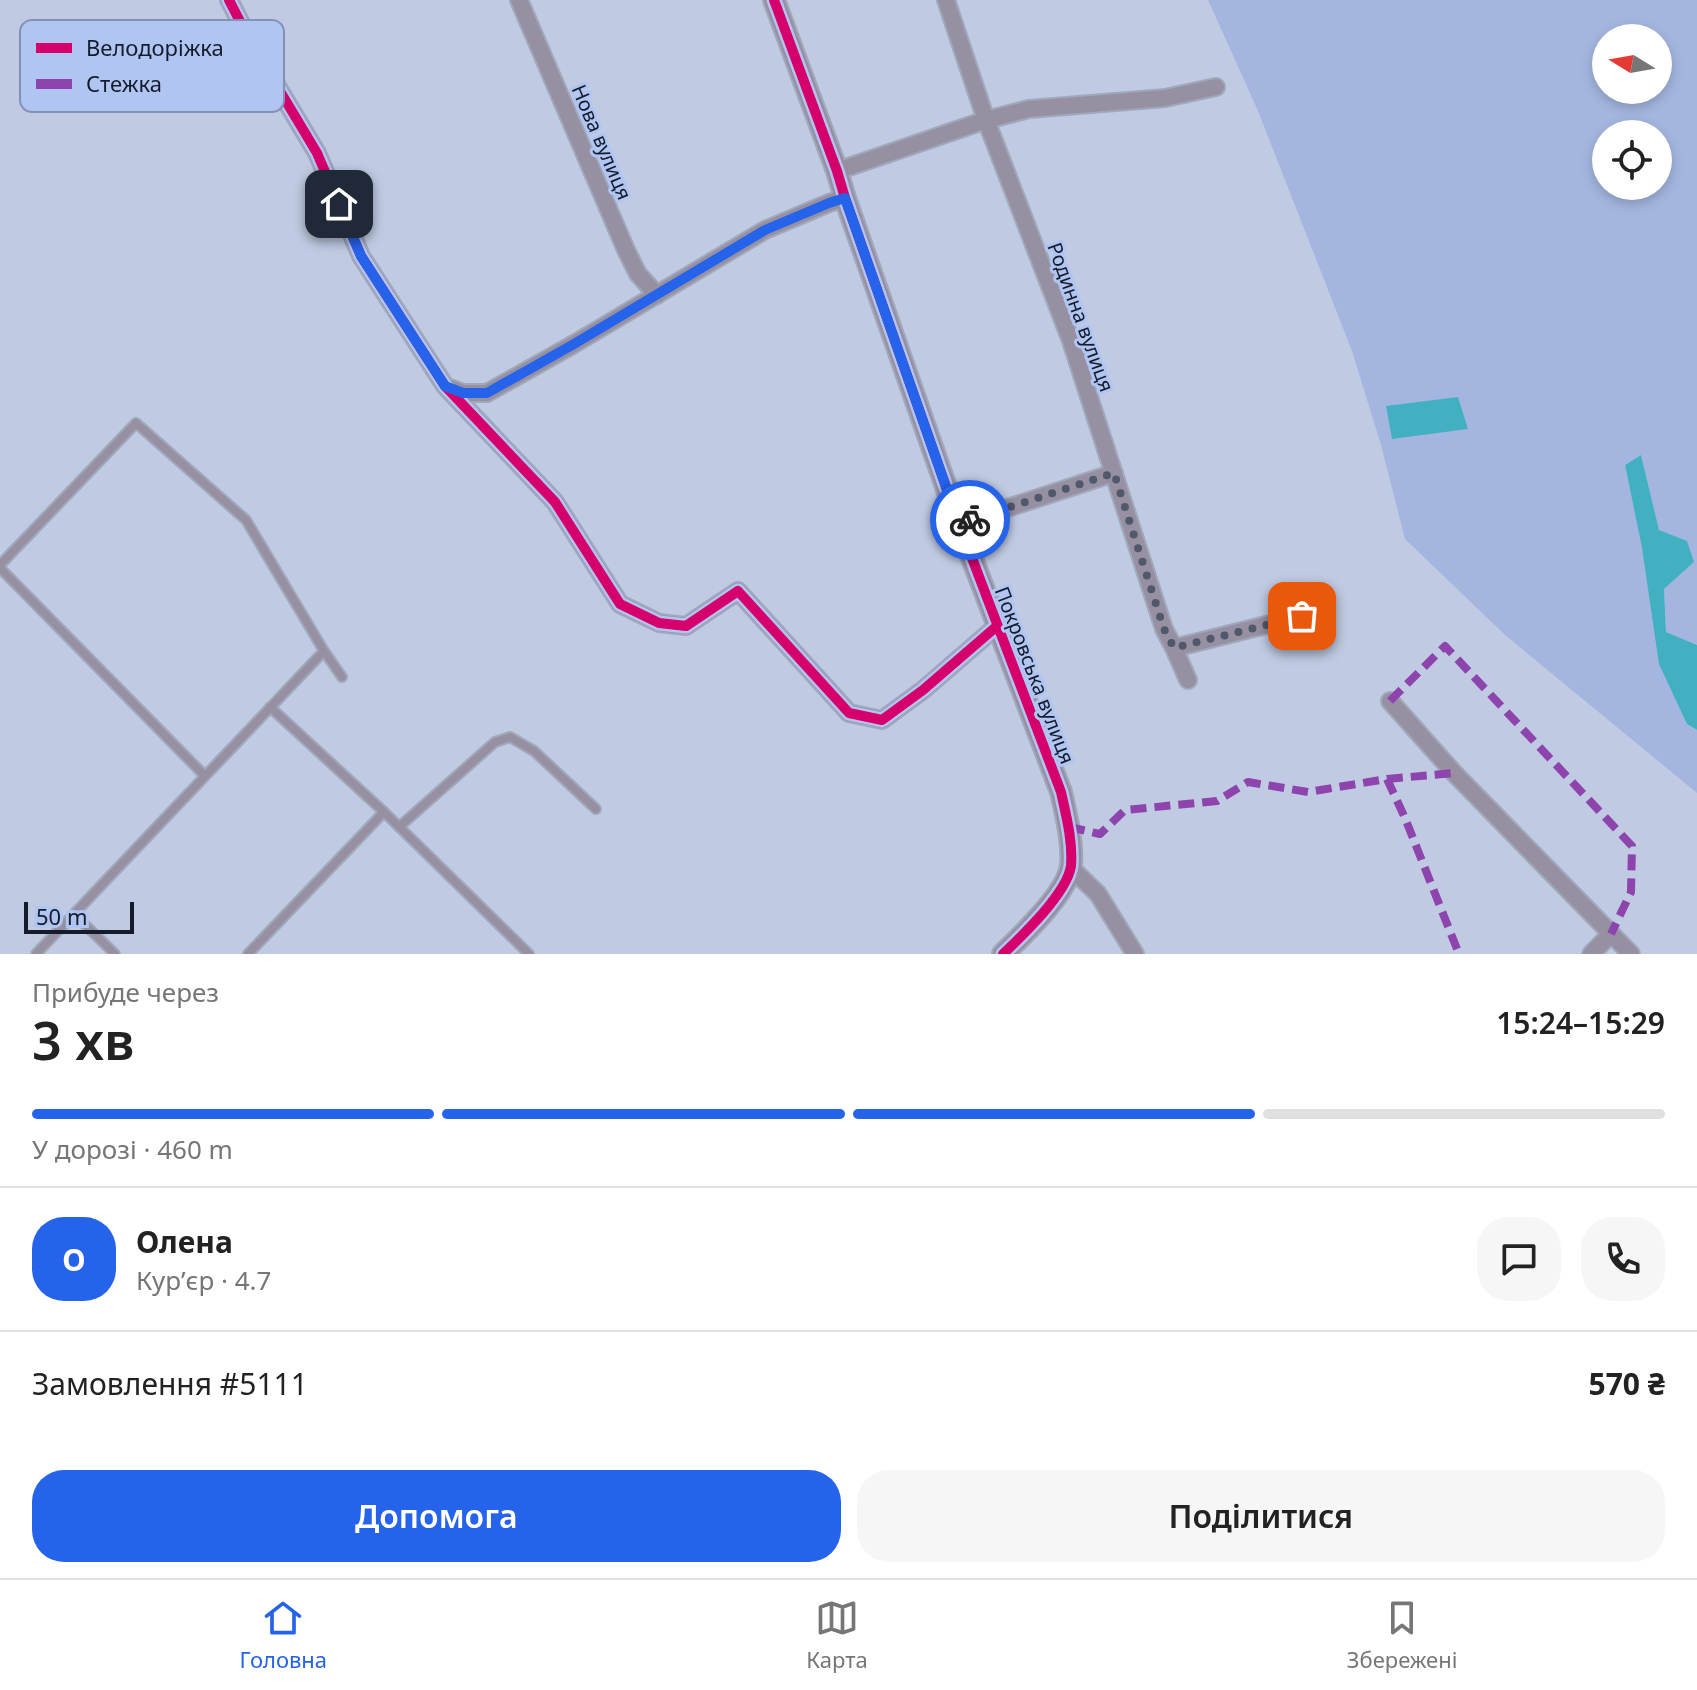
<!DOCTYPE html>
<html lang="uk">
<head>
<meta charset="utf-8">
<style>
  body { margin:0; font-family:"Noto Sans",sans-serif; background:#f6f6f6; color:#222; height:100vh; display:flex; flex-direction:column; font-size:30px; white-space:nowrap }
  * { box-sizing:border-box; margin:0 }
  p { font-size:26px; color:#767676 }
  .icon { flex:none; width:44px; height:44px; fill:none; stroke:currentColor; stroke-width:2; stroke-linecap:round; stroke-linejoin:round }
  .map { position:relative; height:954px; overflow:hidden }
  .details { display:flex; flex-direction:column; background:#fff; flex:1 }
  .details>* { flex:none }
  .needle { width:52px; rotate:281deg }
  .tools { position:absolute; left:1592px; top:24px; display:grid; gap:16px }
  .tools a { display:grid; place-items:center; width:80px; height:80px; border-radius:50%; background:#fff; box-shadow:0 4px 12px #0003; font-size:40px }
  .scale { position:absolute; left:24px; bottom:20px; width:110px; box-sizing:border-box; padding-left:8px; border:4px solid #141b2b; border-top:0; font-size:22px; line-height:28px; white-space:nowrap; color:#141b2b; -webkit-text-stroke:6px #b1c5f2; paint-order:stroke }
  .pin { position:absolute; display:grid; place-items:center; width:68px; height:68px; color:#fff; margin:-34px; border-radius:16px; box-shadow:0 4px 12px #0006 }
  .courier { position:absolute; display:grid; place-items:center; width:80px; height:80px; margin:-40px; border:6px solid #2563eb; border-radius:50%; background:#fff; color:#222; box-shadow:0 2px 10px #0007 }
  .headline em { font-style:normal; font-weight:600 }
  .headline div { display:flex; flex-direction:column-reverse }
  .headline { display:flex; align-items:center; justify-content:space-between; height:136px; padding:0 32px }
  h1 { font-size:52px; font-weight:600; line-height:60px }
  .bar { display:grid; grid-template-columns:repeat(4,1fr); gap:12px 8px; align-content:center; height:96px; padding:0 32px }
  .bar i { height:10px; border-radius:6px; background:#e0e0e0 }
  .bar .active { background:#2563eb }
  .bar p { grid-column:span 4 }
  .line { display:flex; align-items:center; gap:20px; padding:0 32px; border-top:2px solid #e0e0e0 }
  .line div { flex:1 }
  .round { display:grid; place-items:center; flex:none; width:84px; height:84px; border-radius:32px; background:#f6f6f6 }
  .button { display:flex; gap:16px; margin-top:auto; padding:16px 32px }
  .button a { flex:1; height:92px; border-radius:32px; background:#2563eb; color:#fff; font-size:32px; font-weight:600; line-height:92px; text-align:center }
  .button a+a { background:#f6f6f6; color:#222 }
  .tab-bar { display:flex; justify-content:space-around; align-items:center; height:112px; border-top:2px solid #e0e0e0; background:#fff; font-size:22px; color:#767676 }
  .tab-bar a { display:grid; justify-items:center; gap:4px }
  .tab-bar .active { color:#2563eb }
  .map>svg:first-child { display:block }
  .green { fill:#a4b6e0; fill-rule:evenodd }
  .water { fill:#43b0c2 }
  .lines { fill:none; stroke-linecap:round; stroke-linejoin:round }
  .service-casing { stroke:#a0a9bc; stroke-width:12 }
  .minor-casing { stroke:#a0a9bc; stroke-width:20 }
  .tertiary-casing { stroke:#a0a9bc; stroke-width:24 }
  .service { stroke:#9790a2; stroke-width:8 }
  .minor { stroke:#9790a2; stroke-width:16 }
  .tertiary { stroke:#9790a2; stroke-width:20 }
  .quiet { stroke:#8e44ad; stroke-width:8; stroke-dasharray:16 8; stroke-linecap:butt }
  .cycleway-casing { stroke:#b1c5f2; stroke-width:15 }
  .cycleway { stroke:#d6006c; stroke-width:10 }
  .done { stroke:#50596b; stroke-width:8; stroke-dasharray:0 14.4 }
  .route { stroke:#2563eb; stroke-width:10 }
  .labels { text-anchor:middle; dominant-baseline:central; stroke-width:6; stroke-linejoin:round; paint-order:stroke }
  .street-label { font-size:20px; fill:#141b2b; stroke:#b1c5f2 }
  .key { fill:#b1c5f2; stroke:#8292b6; stroke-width:2 }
  .key-label { font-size:22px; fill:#141b2b }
</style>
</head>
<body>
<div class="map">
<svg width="1697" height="954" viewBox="0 0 1697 954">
  <rect width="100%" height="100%" fill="#c0cbe3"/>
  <path class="green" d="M1208,0H1697V645L1666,632L1664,589L1694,562L1659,531L1641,455L1625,465L1642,548L1687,724L1697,730V793L1505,635L1405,539L1381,445L1352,351L1258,111ZM1606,38H1658V90H1606ZM1606,134H1658V186H1606Z"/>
  <path class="water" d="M1458,397L1468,429L1392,439L1386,406Z
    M1641,455L1659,530L1687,541L1694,562L1664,589L1666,632L1697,645V730L1687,724L1659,664L1642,548L1625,465Z"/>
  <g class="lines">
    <g class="service-casing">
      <path id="service" d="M0,565L136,423L246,520L324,651L342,677
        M0,568L205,776
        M270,707L384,812L529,954
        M399,827L495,742L510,737L534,751L596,809
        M74,914L115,954
        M36,954L324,651
        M248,954L384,812"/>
    </g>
    <g class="minor-casing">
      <path id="minor" d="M229,0L250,41L317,153L361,256L445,386L555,502L620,604L659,623L686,626L738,591L849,713L882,720L923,690L997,626
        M519,0L626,250L638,274L657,295
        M946,0L986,120L1071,341L1164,629L1174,648L1302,616
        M837,171L986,120L1029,109L1165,98L1216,87
        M450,388L463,393H487L574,344L765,230L829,203L845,198
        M959,524L1114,473
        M1174,648L1188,680
        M1390,701L1454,773L1631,954
        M1071,868L1098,894L1135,954
        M1591,954L1611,934"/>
    </g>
    <g class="tertiary-casing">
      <path id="tertiary" d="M774,0L837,171L845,198L959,524L1061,792C1066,815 1073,841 1071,866C1067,893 1023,935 1003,954"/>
    </g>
    <use href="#service" class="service"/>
    <use href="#minor" class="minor"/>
    <use href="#tertiary" class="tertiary"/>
    <path class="quiet" d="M1390,701L1445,646L1632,846L1631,892L1611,934
      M1387,779L1405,818L1459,954
      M1069,827L1100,834L1125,810L1217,801L1248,782L1308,792L1387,779L1454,773"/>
    <g class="cycleway-casing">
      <path id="cycleway" d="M229,0L250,41L317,153L361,256L445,386L555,502L620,604L659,623L686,626L738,591L849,713L882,720L923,690L997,626
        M774,0L837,171L845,198L959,524L1061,792C1066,815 1073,841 1071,866C1067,893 1023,935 1003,954"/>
    </g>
    <use href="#cycleway" class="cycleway"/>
  </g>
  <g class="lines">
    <path class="done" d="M970,520L1114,473L1164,629L1174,648L1302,616"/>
    <path class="route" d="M339,204L361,256L445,386L463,393H487L574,344L765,230L829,203L845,198L959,524L970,520"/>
  </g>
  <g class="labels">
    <g class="street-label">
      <text transform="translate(602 142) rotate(67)">Нова вулиця</text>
      <text transform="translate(1081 317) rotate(70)">Родинна вулиця</text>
      <text transform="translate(1035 675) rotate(69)">Покровська вулиця</text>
    </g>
  </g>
  <rect x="20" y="20" width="264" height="92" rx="12" class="key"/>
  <rect x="36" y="43" width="36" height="10" fill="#d6006c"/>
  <rect x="36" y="79" width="36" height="10" fill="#8e44ad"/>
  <g class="key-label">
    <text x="86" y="56">Велодоріжка</text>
    <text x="86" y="92">Стежка</text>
  </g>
</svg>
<div class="tools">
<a><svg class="needle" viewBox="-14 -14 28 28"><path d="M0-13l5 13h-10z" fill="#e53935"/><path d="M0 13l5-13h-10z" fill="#767676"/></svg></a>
<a><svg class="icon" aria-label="locate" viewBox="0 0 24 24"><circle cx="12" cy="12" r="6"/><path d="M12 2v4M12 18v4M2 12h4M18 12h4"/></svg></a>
</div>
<div class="scale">50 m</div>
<div class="pin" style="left:1302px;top:616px;background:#ea580c"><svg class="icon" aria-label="bag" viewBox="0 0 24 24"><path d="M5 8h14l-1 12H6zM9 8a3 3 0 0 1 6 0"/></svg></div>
<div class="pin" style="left:339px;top:204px;background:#1f2937"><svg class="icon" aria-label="home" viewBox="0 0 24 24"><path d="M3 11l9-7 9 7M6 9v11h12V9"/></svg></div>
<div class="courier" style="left:970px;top:520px"><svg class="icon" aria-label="bike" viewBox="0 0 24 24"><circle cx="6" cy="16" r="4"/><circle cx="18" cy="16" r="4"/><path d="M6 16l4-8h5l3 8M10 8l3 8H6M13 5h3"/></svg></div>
</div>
<section class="details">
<div class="headline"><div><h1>3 хв</h1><p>Прибуде через</p></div><em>15:24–15:29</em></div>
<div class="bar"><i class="active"></i><i class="active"></i><i class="active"></i><i></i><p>У дорозі · 460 m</p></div>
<div class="line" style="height:144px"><b class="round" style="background:#2563eb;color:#fff">О</b><div><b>Олена</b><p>Кур’єр · 4.7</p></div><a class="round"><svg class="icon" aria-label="chat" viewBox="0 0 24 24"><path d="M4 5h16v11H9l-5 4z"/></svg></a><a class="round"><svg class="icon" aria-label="phone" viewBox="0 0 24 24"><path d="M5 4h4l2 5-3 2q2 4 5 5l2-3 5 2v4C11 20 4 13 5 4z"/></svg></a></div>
<div class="line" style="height:104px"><div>Замовлення #5111</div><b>570 ₴</b></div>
<div class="button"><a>Допомога</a><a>Поділитися</a></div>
</section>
<nav class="tab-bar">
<a class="active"><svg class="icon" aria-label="home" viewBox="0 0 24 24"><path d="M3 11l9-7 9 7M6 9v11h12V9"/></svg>Головна</a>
<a><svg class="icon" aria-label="map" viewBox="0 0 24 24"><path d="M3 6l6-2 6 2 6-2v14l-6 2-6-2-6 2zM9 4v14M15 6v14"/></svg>Карта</a>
<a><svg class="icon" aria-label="saved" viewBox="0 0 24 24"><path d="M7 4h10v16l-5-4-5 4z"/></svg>Збережені</a>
</nav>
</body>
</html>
